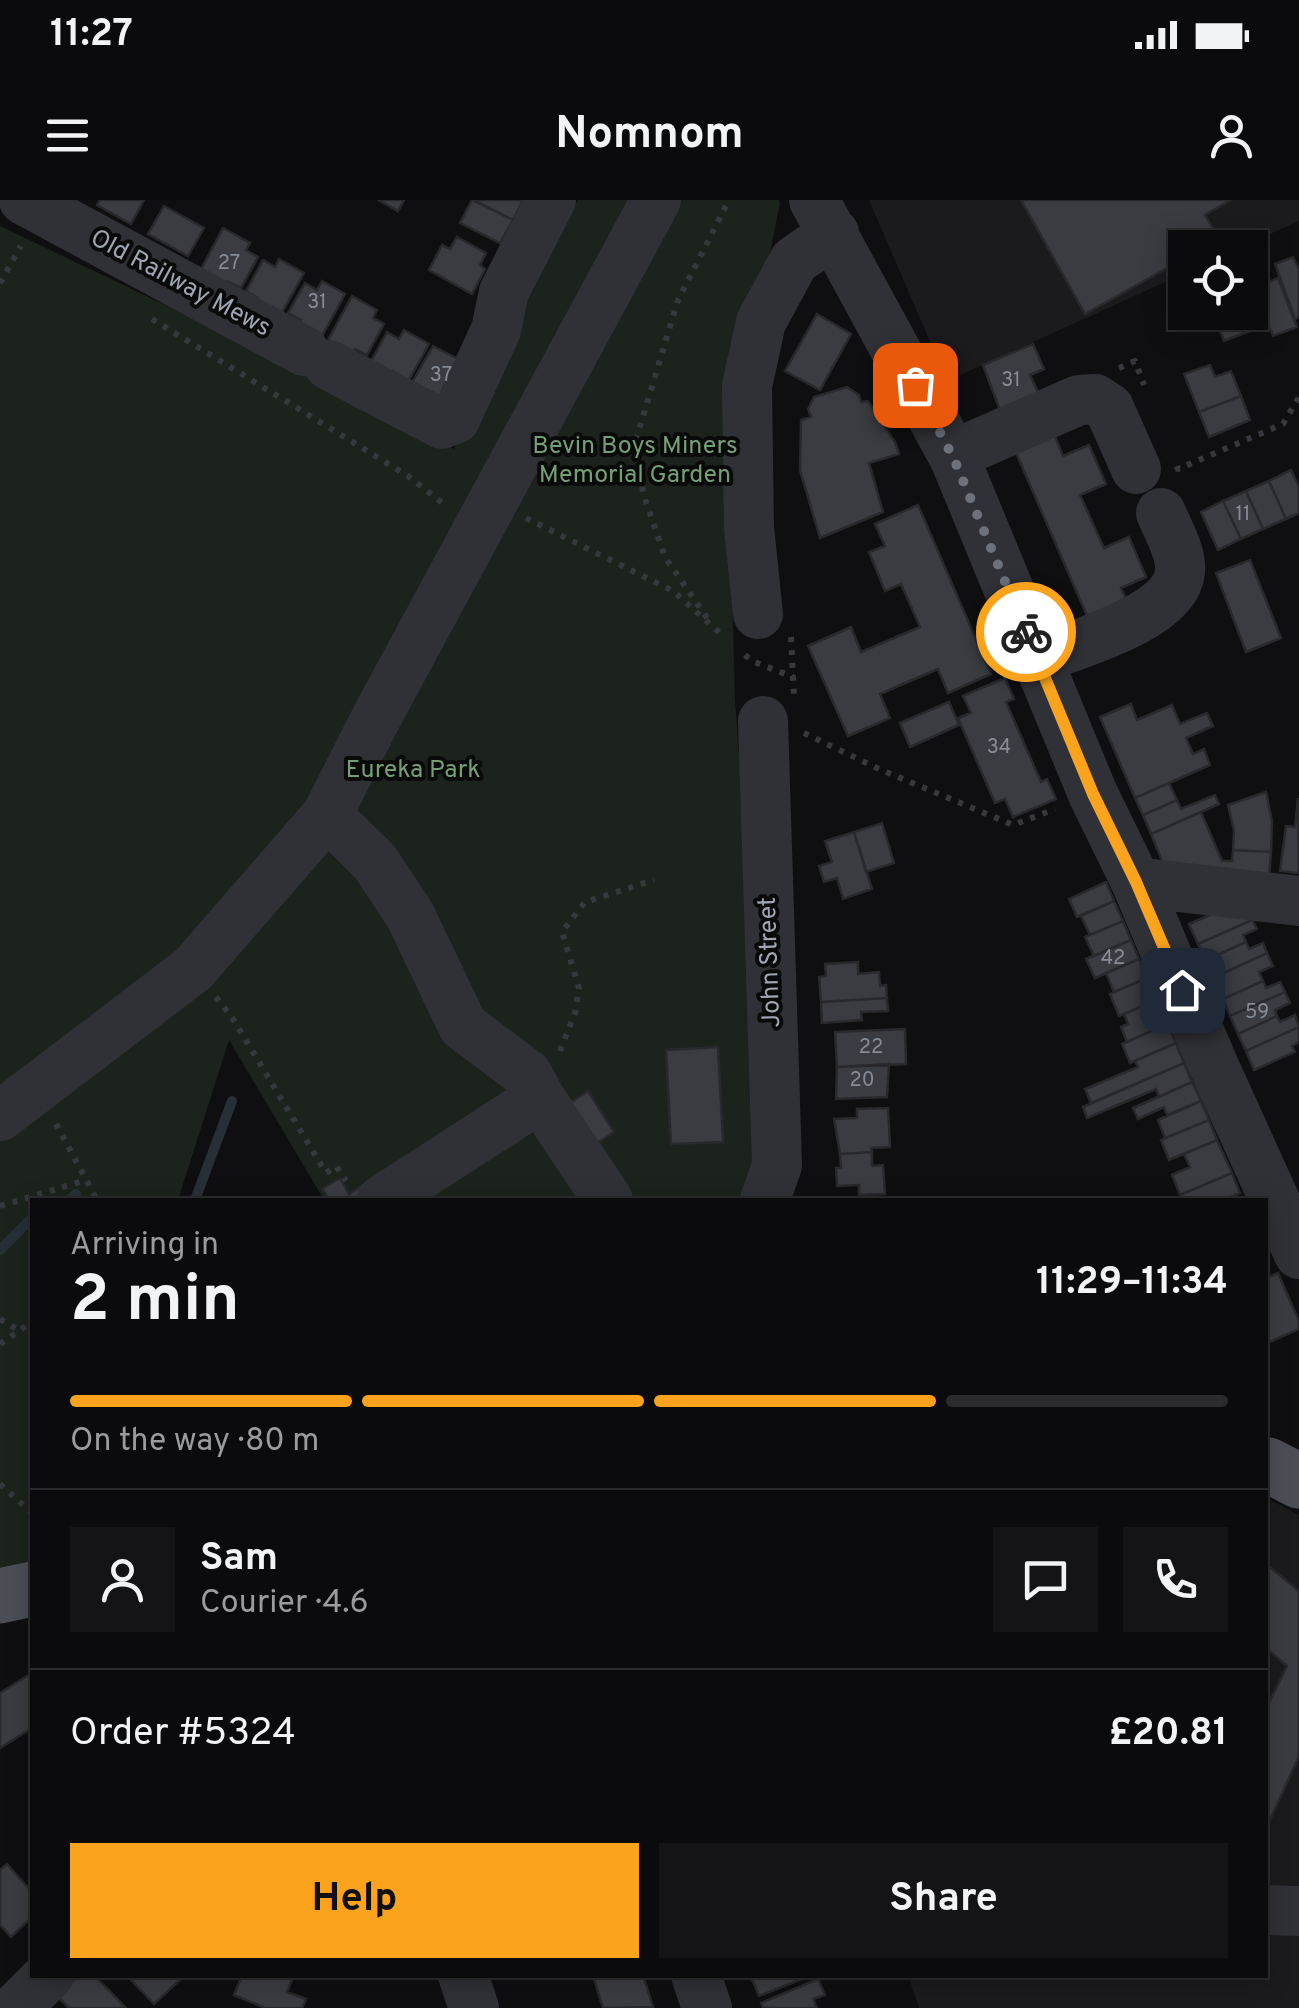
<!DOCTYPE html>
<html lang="en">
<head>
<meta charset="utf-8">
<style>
  body { margin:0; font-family:Overpass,sans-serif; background:#141416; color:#f1f3f6; height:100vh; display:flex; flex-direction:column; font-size:38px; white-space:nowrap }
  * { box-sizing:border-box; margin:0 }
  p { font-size:32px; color:#9a9b9d }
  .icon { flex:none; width:55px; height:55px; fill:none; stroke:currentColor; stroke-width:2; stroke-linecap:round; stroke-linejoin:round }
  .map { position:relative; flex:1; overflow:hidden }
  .panel { position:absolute; left:30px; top:998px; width:1238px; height:780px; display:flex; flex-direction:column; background:#0b0b0d; border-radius:0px; box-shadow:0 5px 25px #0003,0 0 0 2px #2b2b2e }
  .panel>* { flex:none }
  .tools { position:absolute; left:1168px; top:30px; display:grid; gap:20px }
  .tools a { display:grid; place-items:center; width:100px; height:100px; border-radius:0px; background:#0b0b0d; box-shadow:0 5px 25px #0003,0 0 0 2px #2b2b2e; font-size:50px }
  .pin { position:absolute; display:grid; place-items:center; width:85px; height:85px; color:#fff; margin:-42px; border-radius:20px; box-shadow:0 5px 15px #0006 }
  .courier { position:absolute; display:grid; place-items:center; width:100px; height:100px; margin:-50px; border:8px solid #fba31d; border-radius:50%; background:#fff; color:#222; box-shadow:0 2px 12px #0007 }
  .headline em { font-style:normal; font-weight:700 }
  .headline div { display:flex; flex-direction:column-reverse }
  .headline { display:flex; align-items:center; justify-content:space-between; height:170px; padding:0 40px }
  h1 { font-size:65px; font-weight:700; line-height:75px }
  .bar { display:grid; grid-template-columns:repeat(4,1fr); gap:15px 10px; align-content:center; height:120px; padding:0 40px }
  .bar i { height:12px; border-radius:8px; background:#2b2b2e }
  .bar .active { background:#fba31d }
  .bar p { grid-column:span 4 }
  .line { display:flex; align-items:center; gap:25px; padding:0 40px; border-top:2px solid #2b2b2e }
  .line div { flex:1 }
  .round { display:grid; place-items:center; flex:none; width:105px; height:105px; border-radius:0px; background:#141416 }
  .cta { display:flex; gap:20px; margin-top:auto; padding:20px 40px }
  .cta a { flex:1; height:115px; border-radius:0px; background:#fba31d; color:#111; font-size:40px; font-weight:700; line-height:115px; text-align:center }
  .cta a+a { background:#141416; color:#f1f3f6 }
  .status { display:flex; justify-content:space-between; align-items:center; height:70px; padding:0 50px; background:#0b0b0d; direction:ltr }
  .status svg { height:28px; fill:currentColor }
  header { display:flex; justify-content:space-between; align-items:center; height:130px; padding:0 40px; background:#0b0b0d; font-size:45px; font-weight:700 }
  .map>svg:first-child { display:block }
  .built { fill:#1b1b1e }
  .green { fill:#1b231c }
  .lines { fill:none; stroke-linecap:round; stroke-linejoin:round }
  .stream { stroke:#273036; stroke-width:10 }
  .building { fill:#3b3c41; stroke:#29292d; stroke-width:2.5 }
  .path { stroke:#36383d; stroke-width:6; stroke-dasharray:5 8; stroke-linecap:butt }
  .minor { stroke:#303136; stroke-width:50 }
  .major { stroke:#4c4e55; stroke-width:55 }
  .done { stroke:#6d717a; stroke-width:10; stroke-dasharray:0 18 }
  .route { stroke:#fba31d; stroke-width:12 }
  .labels { text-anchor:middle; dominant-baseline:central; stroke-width:8; stroke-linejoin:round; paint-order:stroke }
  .number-label { font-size:20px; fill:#868c96 }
  .street-label { font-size:25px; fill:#9fa6b2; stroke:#0a0a0b }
  .park-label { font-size:25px; fill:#759f75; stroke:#0a0a0b }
</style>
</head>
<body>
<div class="status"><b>11:27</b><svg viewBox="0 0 49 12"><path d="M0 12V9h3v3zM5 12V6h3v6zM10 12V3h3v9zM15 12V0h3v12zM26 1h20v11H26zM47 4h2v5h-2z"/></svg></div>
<header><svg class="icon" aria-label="menu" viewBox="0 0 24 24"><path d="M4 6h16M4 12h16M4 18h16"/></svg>Nomnom<svg class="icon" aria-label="person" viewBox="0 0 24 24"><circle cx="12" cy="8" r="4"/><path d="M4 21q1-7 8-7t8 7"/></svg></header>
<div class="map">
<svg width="1299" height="1808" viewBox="0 0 1299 1808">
  <rect width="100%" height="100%" fill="#0f0f11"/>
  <path class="built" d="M869,0H1299V21L1241,47L1185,48V73L947,181Z
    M1265,1297L1299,1315V1808H919L908,1775H1265Z"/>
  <path class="green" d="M578,0H779L780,3L769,58L727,207L735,499L767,960L748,1000H324L229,840L178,1000H32V1365L0,1370V26L274,157L454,249Z"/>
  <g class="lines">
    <path class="stream" d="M69,1000L76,994
      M195,1000L232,901
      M0,1050L32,1018"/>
  </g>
  <path class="building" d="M100,0H144L131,24L97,5Z
    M378,0H404L398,11Z
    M472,0L513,20L500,43L460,23Z
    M474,0H523L513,20Z
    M1021,0H1231L1205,15L1219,38L1203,48H1185V58L1085,114Z
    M164,6L204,28L188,56L148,34Z
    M223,28L250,43L246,50L258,57L241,88L228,82L226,86L200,71Z
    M457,37L486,53L480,65L485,69L472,94L429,70L442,45L450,49Z
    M1293,57L1299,69V117L1295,119L1275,64Z
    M279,59L304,73L280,116L255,103L258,98L246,91L263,60L275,67Z
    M1278,78L1297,127L1273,136L1267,122L1258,126L1250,106V90Z
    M322,81L345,94L321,138L298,125L301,120L288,113L305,83L317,90Z
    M352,96L377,110L373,118L384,124L367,155L355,149L353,153L328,140Z
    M1213,112H1248L1255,129L1224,141Z
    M817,114L851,134L820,190L785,171Z
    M404,130L429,144L405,187L370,163L387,132L399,139Z
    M1033,144L1044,169L1030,175L1040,196L1001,213L983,165Z
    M433,146L471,166L449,207L410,186Z
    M1210,165L1215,177L1231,171L1241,196L1199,212L1184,174Z
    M847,187L859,195L861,202L868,201L895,242L899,254L869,263L883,312L820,338L800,270L801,220L811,217L808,209L814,197Z
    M1241,196L1250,220L1209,237L1199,212Z
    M1052,229L1063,256L1089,245L1106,284L1080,295L1104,348L1129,337L1146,377L1121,388L1134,417L1095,434L1013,246Z
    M1291,270L1299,287V313L1286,319L1269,281Z
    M1269,281L1286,319L1263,329L1246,291Z
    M1246,291L1263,329L1241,339L1223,301Z
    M1223,301L1241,339L1218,350L1201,312Z
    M918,305L991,474L948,493L938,469L880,494L890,518L848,536L808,446L851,427L861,452L920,427L901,384L885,391L869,352L885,346L875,324Z
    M1250,360L1281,438L1246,452L1216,373Z
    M1005,478L1014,499L1006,502L1041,582L1047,579L1056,599L1013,617L1005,599L995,603L958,518L971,513L963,496Z
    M949,502L959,525L910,547L900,523Z
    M1131,504L1137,520L1172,505L1180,524L1207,513L1213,526L1186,538L1193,554L1204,549L1210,565L1135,598L1100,517Z
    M1169,583L1177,600L1143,615L1135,598Z
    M1266,592L1272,621L1271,652L1233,650L1234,630L1228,605Z
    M1215,595L1219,604L1151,634L1143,615L1177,600L1181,609Z
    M1298,598L1299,673L1280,671L1286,626L1295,627Z
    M1201,612L1222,661H1232L1233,650L1271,652L1269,679L1165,668L1151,634Z
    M882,623L894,663L866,672L854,632Z
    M854,632L872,689L843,699L837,678L824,682L819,666L832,662L825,641Z
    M1106,682L1114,701L1077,717L1069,699Z
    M1114,701L1123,721L1090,735L1081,716Z
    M1231,706L1252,720L1198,744L1189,724Z
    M1252,720L1257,729L1243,735L1246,742L1206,760L1198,744Z
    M1123,721L1131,740L1094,756L1085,737Z
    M1131,740L1139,759L1095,778L1086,759Z
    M1246,742L1249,749L1263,743L1267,753L1213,778L1206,760Z
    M1267,753L1273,766L1259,772L1263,781L1223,799L1213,778Z
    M1139,759L1147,778L1114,792L1106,773Z
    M858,762V774L879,772L880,786L886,785L887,798L821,802L819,777L826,776L825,764Z
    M1147,778L1157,800L1119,816L1110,794Z
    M1263,781L1266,788L1280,782L1285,792L1230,816L1223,799Z
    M1285,792L1290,803L1275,810L1277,816L1238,834L1230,816Z
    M887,798L888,811L861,812L862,820L822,823L821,802Z
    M1157,800L1167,824L1127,842L1121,827L1128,824L1124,814Z
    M1295,815L1299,827L1246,851L1238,834L1277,816L1280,822Z
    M1167,824L1176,843L1130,863L1122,844Z
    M1299,827V842L1292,846L1295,852L1254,870L1246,851Z
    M905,829L906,864L837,867L835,832Z
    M1176,843L1184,863L1091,903L1085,889L1138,867L1135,861Z
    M718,847L723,942L671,944L666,850Z
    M1184,863L1192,882L1159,897L1156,889L1087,918L1083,907Z
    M889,864L887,897L836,899L837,867Z
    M1192,882L1201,901L1167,915L1164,907L1138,919L1133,908Z
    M588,891L614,932L590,948L564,907Z
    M1201,901L1209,920L1165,938L1158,920Z
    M888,908L890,947L871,948L872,952L840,954L834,919L857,918V909Z
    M1209,920L1217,940L1169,960L1161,940Z
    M1217,940L1232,973L1180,995L1172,975L1190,967L1184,954Z
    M872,952V966L883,965L885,994L859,995V985L837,986L836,968H841L840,954Z
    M1232,973L1240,993L1224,1000H1182L1180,995Z
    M340,978L349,994L363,985L372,1000H329L322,989Z
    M1278,1073L1299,1121V1129L1265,1144V1079Z
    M1265,1363L1299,1391V1556L1265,1631V1511L1287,1466L1265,1447Z
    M32,1473V1528L0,1548V1493Z
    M7,1664L32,1692V1717L11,1737L0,1725V1670Z
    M79,1775H94L126,1808H69L57,1796Z
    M126,1775H179L182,1778L154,1804Z
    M242,1775H294L287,1792L306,1799L302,1808H265L234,1795Z
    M606,1775H643L653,1807L603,1808L594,1779Z
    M755,1775H812L759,1796L751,1777Z
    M818,1779L825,1795L813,1799L817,1808H763L761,1803Z"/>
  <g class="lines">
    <path class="path" d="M0,83L21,46
      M152,119L408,276L445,305
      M1119,168L1135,161L1144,185
      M1177,266L1178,269L1283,224L1299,197
      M526,318L673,391L720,433
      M707,418L665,357L643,293L636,240L678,100L729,0
      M791,437L793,477
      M745,455L752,461L793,477L794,496
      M804,533L879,569L1013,625L1055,609
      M216,797L233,819L326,973L336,966L346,981
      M560,851L575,813L579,788L562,732L585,702L654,680
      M56,924L97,1000
      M0,1006L87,980
      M0,1119L20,1131
      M0,1144L32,1122
      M0,1284L32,1313"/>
    <path class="minor" d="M24,0L304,151
      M814,0L955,259L1093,594L1136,682L1212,862L1299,1054
      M329,165L442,224L455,219L496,130L504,92L551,0
      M953,255L1079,200L1095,199L1109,208L1136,269
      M758,414L749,328L747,186L761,122L794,61L834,33
      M1037,459C1074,445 1175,418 1180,372C1182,353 1168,330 1161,313
      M763,521L777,965L765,1000
      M327,615L375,662L410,715L463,826L527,874L540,898
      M1136,682L1299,701
      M0,916L193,769L327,615L376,518L656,0
      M382,1000L540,898L608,1000
      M1265,1710L1299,1711
      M463,1775L474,1808
      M696,1775L707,1808
      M16,1808L49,1775"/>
    <path class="major" d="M1268,1265L1299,1281
      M0,1396L32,1389"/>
  </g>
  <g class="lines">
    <path class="done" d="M915,185L954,259L1026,432"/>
    <path class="route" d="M1026,432L1093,594L1136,682L1182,790"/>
  </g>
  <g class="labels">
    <g class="number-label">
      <text x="229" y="64">27</text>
      <text x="317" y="103">31</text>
      <text x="441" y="176">37</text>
      <text x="1011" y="181">31</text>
      <text x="1243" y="315">11</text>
      <text x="999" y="548">34</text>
      <text x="1113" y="759">42</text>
      <text x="1257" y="813">59</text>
      <text x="871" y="848">22</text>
      <text x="862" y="881">20</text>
    </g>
    <g class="street-label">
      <text transform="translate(180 84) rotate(28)">Old Railway Mews</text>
      <text transform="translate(771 762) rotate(-92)">John Street</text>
    </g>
    <g class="park-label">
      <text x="635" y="247">Bevin Boys Miners<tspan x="635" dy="29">Memorial Garden</tspan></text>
      <text x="413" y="571">Eureka Park</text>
    </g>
  </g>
</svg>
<div class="tools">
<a><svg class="icon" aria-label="locate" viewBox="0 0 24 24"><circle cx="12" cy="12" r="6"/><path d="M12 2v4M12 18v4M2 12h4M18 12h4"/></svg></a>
</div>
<div class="pin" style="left:915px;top:185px;background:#ea580c"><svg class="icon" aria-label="bag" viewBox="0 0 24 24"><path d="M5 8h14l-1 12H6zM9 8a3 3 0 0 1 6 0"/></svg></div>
<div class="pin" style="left:1182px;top:790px;background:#1f2937"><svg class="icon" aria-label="home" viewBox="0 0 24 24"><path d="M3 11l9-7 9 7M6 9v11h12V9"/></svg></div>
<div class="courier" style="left:1026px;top:432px"><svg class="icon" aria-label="bike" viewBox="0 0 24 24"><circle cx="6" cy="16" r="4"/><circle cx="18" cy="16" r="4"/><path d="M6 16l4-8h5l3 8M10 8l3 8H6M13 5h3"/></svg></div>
<section class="panel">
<div class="headline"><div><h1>2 min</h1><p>Arriving in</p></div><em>11:29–11:34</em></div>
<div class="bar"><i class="active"></i><i class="active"></i><i class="active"></i><i></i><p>On the way · 80 m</p></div>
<div class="line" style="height:180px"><a class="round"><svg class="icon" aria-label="person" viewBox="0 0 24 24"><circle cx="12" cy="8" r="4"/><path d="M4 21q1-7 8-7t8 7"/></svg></a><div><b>Sam</b><p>Courier · 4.6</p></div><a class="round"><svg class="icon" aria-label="chat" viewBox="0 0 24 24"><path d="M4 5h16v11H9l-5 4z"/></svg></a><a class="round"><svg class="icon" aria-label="phone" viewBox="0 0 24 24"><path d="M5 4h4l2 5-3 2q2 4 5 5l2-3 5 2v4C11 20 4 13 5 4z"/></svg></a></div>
<div class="line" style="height:130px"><div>Order #5324</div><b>£20.81</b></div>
<div class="cta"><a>Help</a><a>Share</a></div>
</section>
</div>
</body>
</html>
